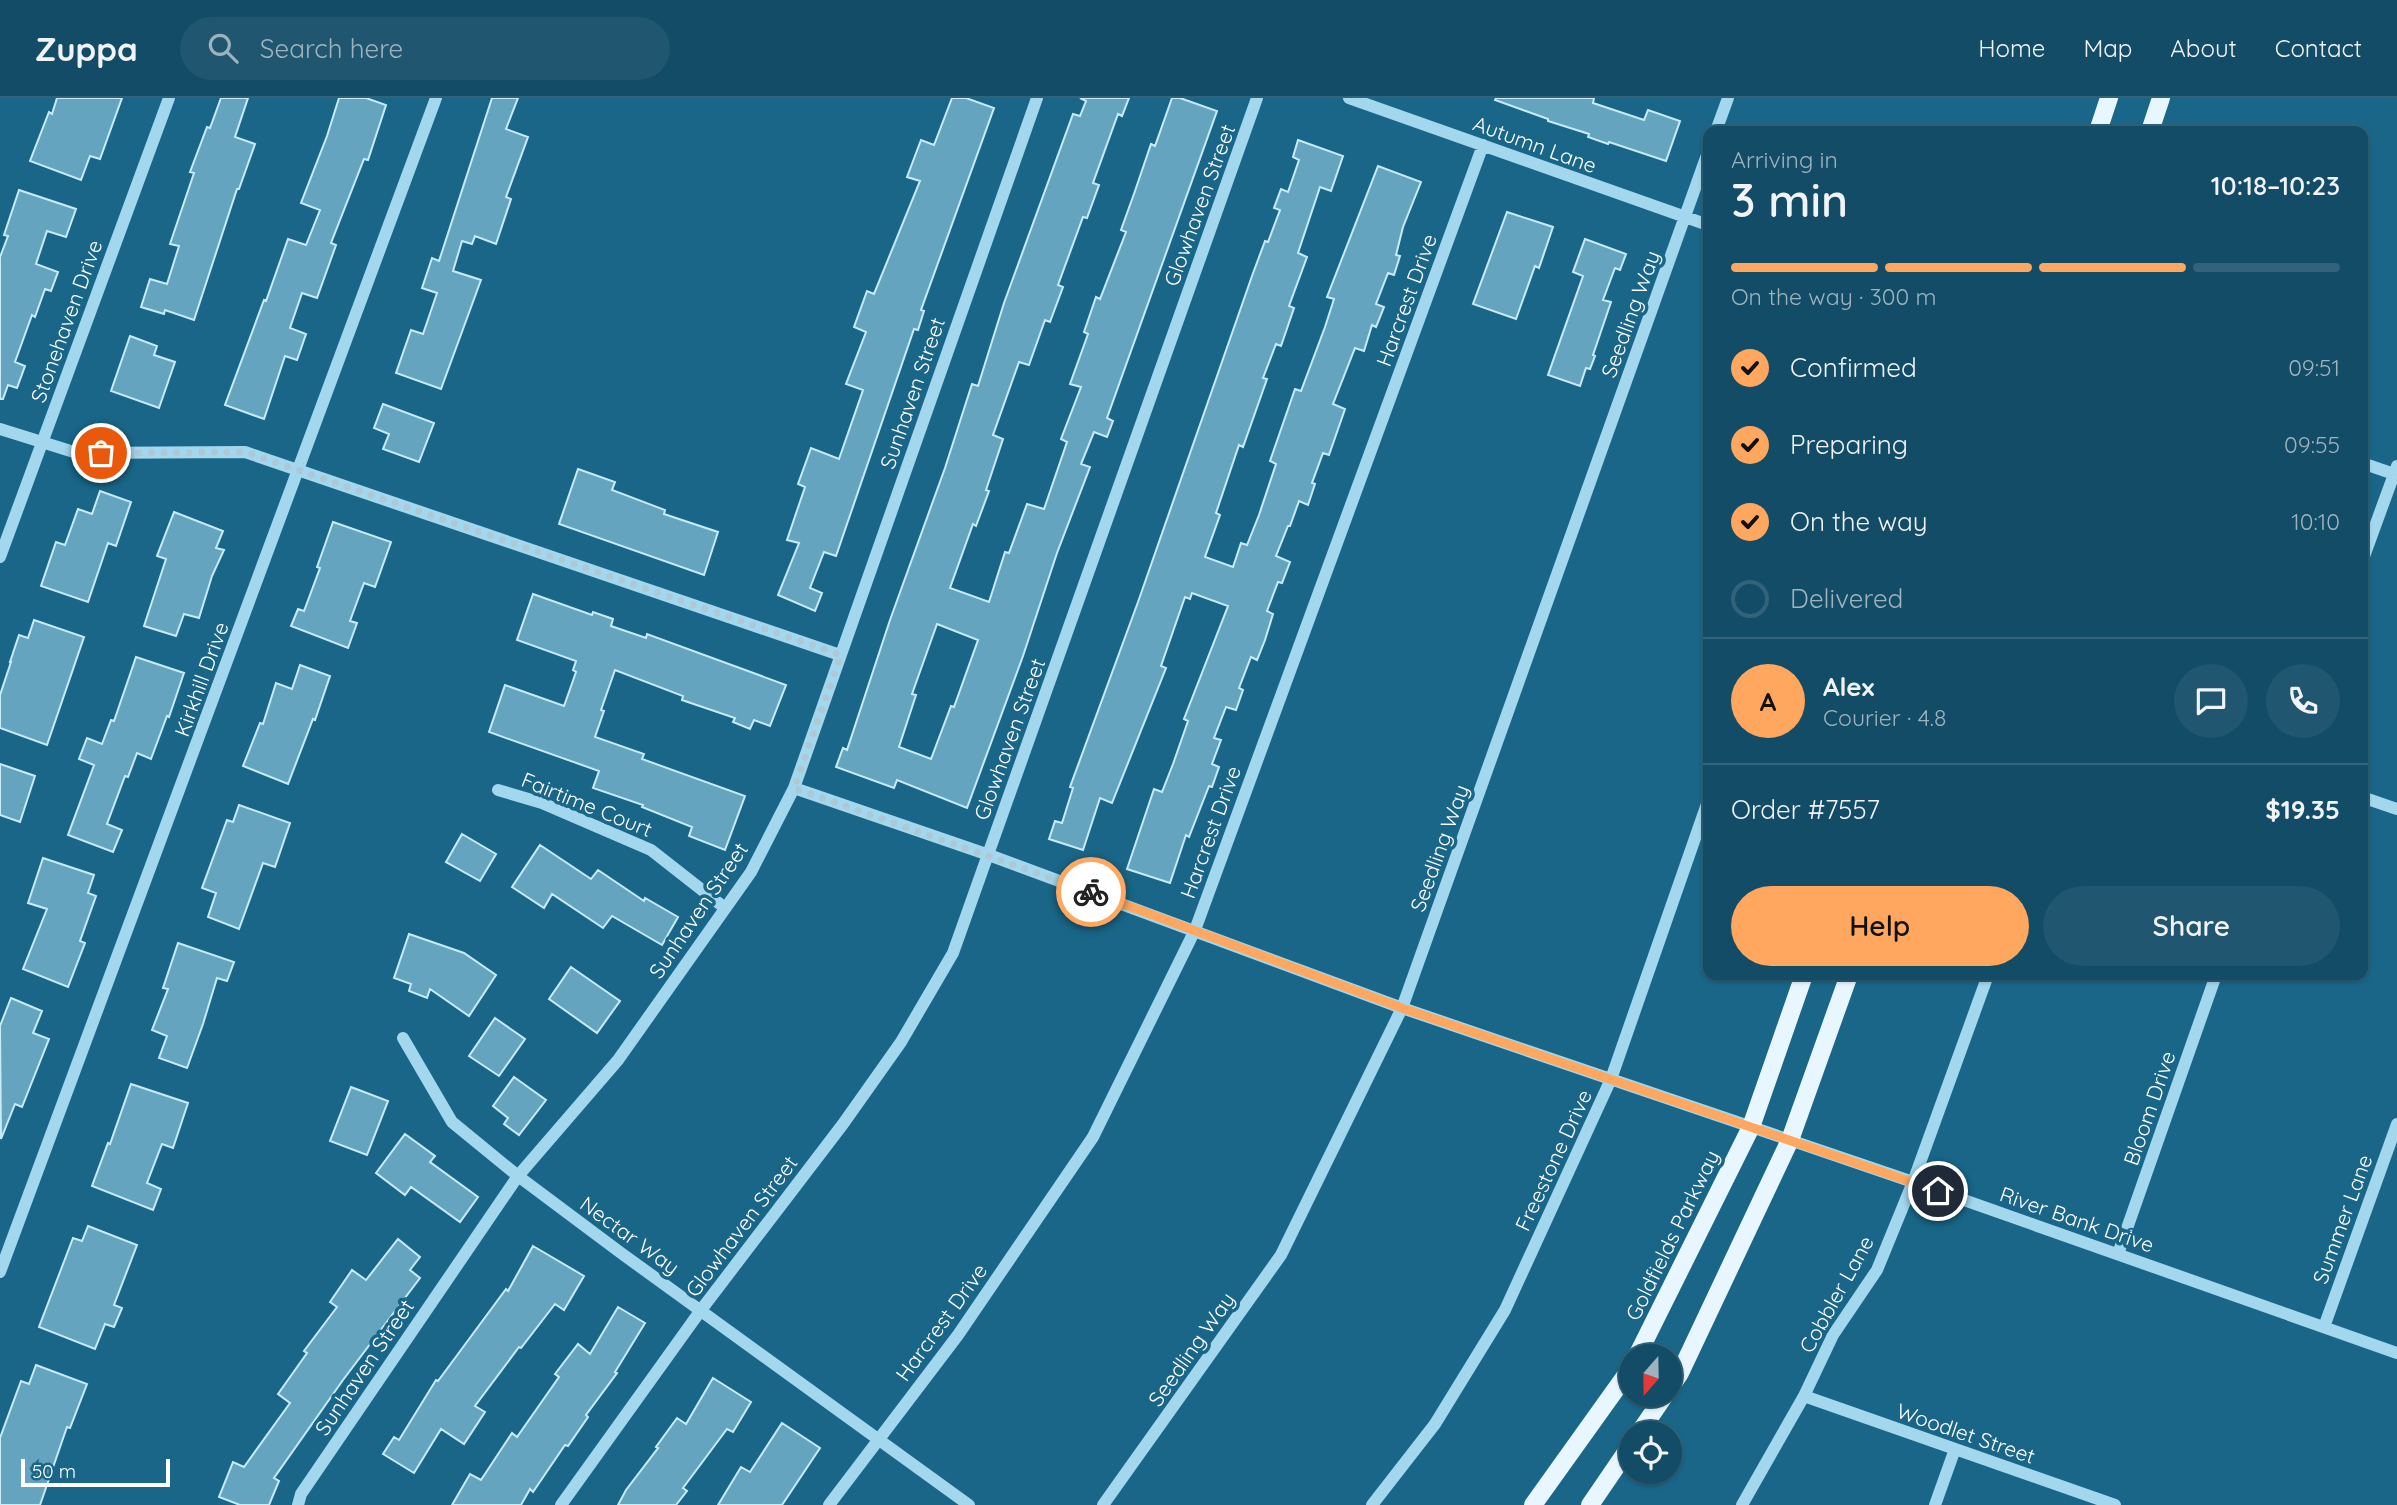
<!DOCTYPE html>
<html lang="en">
<head>
<meta charset="utf-8">
<style>
  body { margin:0; font-family:Quicksand,sans-serif; background:#20566f; color:#f1f3f6; height:100vh; display:flex; flex-direction:column; font-size:26px; white-space:nowrap }
  * { box-sizing:border-box; margin:0 }
  p { font-size:23px; color:#9db4bf }
  .icon { flex:none; width:38px; height:38px; fill:none; stroke:currentColor; stroke-width:2; stroke-linecap:round; stroke-linejoin:round }
  .map { position:relative; flex:1; overflow:hidden }
  .panel { position:absolute; left:1703px; top:28px; width:665px; height:854px; display:flex; flex-direction:column; background:#134c66; border-radius:14px; box-shadow:0 2px 5px #0004,0 0 0 2px #32637a }
  .panel>* { flex:none }
  .needle { width:46px; rotate:200deg }
  .controls { position:absolute; left:1619px; top:1246px; display:grid; gap:14px }
  .controls a { display:grid; place-items:center; width:63px; height:63px; border-radius:50%; background:#134c66; box-shadow:0 2px 5px #0004,0 0 0 2px #32637a; font-size:35px }
  .scale { position:absolute; left:21px; bottom:18px; width:149px; box-sizing:border-box; padding-left:7px; border:4px solid #fff; border-top:0; font-size:19px; line-height:24px; white-space:nowrap; color:#fff; -webkit-text-stroke:5px #196688; paint-order:stroke }
  .pin { position:absolute; display:grid; place-items:center; width:60px; height:60px; color:#fff; margin:-30px; border:4px solid #fff; border-radius:50%; box-shadow:0 2px 7px #0007 }
  .courier { position:absolute; display:grid; place-items:center; width:70px; height:70px; margin:-35px; border:5px solid #ffa75e; border-radius:50%; background:#fff; color:#222; box-shadow:0 2px 9px #0007 }
  .headline em { font-style:normal; font-weight:600 }
  .headline div { display:flex; flex-direction:column-reverse }
  .headline { display:flex; align-items:center; justify-content:space-between; height:119px; padding:0 28px }
  h1 { font-size:46px; font-weight:600; line-height:52px }
  .bar { display:grid; grid-template-columns:repeat(4,1fr); gap:10px 7px; align-content:center; height:84px; padding:0 28px }
  .bar i { height:9px; border-radius:5px; background:#32637a }
  .bar .on { background:#ffa75e }
  .bar p { grid-column:span 4 }
  .line { display:flex; align-items:center; gap:18px; padding:0 28px; border-top:2px solid #32637a }
  .line div { flex:1 }
  .round { display:grid; place-items:center; flex:none; width:74px; height:74px; border-radius:37px; background:#20566f }
  ol { padding:0 28px; list-style:none }
  li { display:flex; align-items:center; gap:21px; height:77px }
  li p { margin-inline-start:auto }
  li .icon { padding:7px; border-radius:50%; background:#ffa75e; color:#111; stroke-width:4 }
  li:last-child { color:#9db4bf }
  li i { width:38px; height:38px; border:4px solid #32637a; border-radius:50% }
  .action { display:flex; gap:14px; margin-top:auto; padding:14px 28px }
  .action a { flex:1; height:80px; border-radius:42px; background:#ffa75e; color:#111; font-size:28px; font-weight:600; line-height:80px; text-align:center }
  .action a+a { background:#20566f; color:#f1f3f6 }
  header { display:flex; align-items:center; gap:42px; box-sizing:border-box; height:98px; padding:0 35px; background:#134c66; border-bottom:2px solid #32637a }
  header strong { font-size:33px }
  nav { display:flex; gap:38px; margin-inline-start:auto; font-size:24px }
  .search { width:490px; height:63px; background:#20566f; display:flex; align-items:center; gap:18px; box-sizing:border-box; padding:0 24px; border-radius:38px; color:#9db4bf; font-size:26px }
  .map>svg:first-child { display:block }
  .building { fill:#64a4bf; stroke:#c7ebf9; stroke-width:2; fill-rule:evenodd }
  .lines { fill:none; stroke-linecap:round; stroke-linejoin:round }
  .minor { stroke:#a2d7ed; stroke-width:12 }
  .major { stroke:#e8f7ff; stroke-width:18 }
  .done { stroke:#aec9d5; stroke-width:7; stroke-dasharray:0 12.6 }
  .route { stroke:#ffa75e; stroke-width:9 }
  .labels { text-anchor:middle; dominant-baseline:central; stroke-width:7; stroke-linejoin:round; paint-order:stroke }
  .street-label { font-size:21px; fill:#fff; stroke:#196688 }
</style>
</head>
<body>
<header>
<strong>Zuppa</strong>
<div class="search"><svg class="icon" aria-label="search" viewBox="0 0 24 24"><circle cx="10" cy="10" r="6"/><path d="M15 15l6 6"/></svg>Search here</div>
<nav><a>Home</a><a>Map</a><a>About</a><a>Contact</a></nav>
</header>
<div class="map">
<svg width="2397" height="1407" viewBox="0 0 2397 1407">
  <rect width="100%" height="100%" fill="#196688"/>
  <path class="building" d="M57,0H122L100,61L90,58L81,82L30,63L49,14L52,16Z
    M221,0H248L235,39L255,46L239,91H237L194,222L165,212L164,216L141,209L150,181L167,186L179,148L170,146L194,75L190,74L207,29L210,30Z
    M339,0H366L386,7L368,62L364,61L331,145L336,147L317,200L302,195L290,230L306,236L297,262L285,258L264,321L225,307L264,202L266,203L288,141L306,147L320,112L301,105L327,38Z
    M492,0H518L506,31L528,39L506,99L511,101L496,146L475,138L472,146L462,143L453,173L481,182L441,291L396,275L411,232L423,236L437,195L422,190L432,160L439,163Z
    M952,0H966L994,10L921,212L924,213L918,232L914,231L836,458L824,454L810,490L822,495L815,513L778,497L799,445L787,442L805,389L798,386L811,350L839,361L863,292L846,286L866,234L854,229L867,193L874,196L920,83L907,79L921,42L934,47Z
    M1080,0H1129L1122,18L1118,16L1093,85L1099,87L1087,120L1083,119L1058,187L1063,189L1050,224L1045,222L1029,267L1019,264L993,337L1003,341L986,392L989,393L976,428L973,426L950,490L989,504L1005,454L1009,455L1027,406L1044,411L1067,344L1061,341L1081,289L1070,286L1088,236L1084,234L1096,199L1100,201L1126,134L1121,132L1135,93L1151,46L1155,48L1172,0H1180L1217,13L1107,320L1113,323L1107,339L1094,334L1081,366L1090,369L1057,455L1023,558L967,710L897,682L894,690L836,669L843,650L847,652L890,522L945,370L972,286L978,288L1004,205L1073,16L1080,18L1086,3ZM937,526L978,542L954,609L951,608L931,661L899,649L916,597L912,596Z
    M1496,0H1594L1593,5L1644,22L1648,12L1680,23L1666,63L1609,44L1608,46L1588,39L1589,36L1548,23V21L1495,2Z
    M1298,42L1343,58L1331,93L1320,89L1298,155L1307,159L1289,208L1294,210L1281,248L1276,246L1263,280L1267,281L1243,349L1239,347L1216,415L1220,417L1205,459L1233,469L1241,445L1247,447L1259,417L1276,366L1270,363L1295,291L1301,293L1325,229L1334,201L1327,199L1378,68L1421,84L1403,129L1396,157L1400,158L1394,177L1388,175L1376,206L1384,209L1376,229L1372,227L1364,253L1355,250L1333,306L1345,311L1329,357L1323,355L1312,385L1315,386L1308,407L1299,403L1290,428H1288L1276,458L1290,464L1282,485L1278,484L1267,513L1273,516L1265,542L1257,562L1251,559L1239,590L1243,592L1236,612L1226,609L1214,640L1221,642L1212,666L1219,669L1212,689L1209,688L1189,739L1186,737L1170,785L1127,771L1154,691L1162,694L1173,666L1188,623L1184,621L1228,508L1192,495L1190,501L1185,499L1161,568L1166,570L1112,705L1100,700L1083,752L1049,741L1055,723L1062,725L1073,690L1070,689L1138,504L1252,178L1265,143L1268,144L1280,112L1274,110L1281,91L1288,94L1299,62L1293,59Z
    M19,92L76,111L66,139L47,133L36,166L58,174L51,193L45,191L35,219L32,217L15,264L25,268L17,290L8,287L3,301H0V159L8,138L4,137Z
    M1507,114L1553,129L1539,170L1535,168L1516,221L1473,206Z
    M1585,141L1626,156L1620,172L1615,170L1603,202L1611,204L1593,257L1595,258L1590,271L1586,270L1580,288L1548,277L1583,178L1573,174Z
    M130,238L157,248L154,257L175,264L159,310L111,293Z
    M383,306L434,325L419,364L383,351L389,336L374,330Z
    M578,371L615,384L612,392L665,412L664,416L718,434L704,477L559,426Z
    M100,393L131,404L116,448L108,445L88,504L41,488L56,444L65,447L78,411L92,416Z
    M174,414L223,433L216,450L224,452L212,478L199,520L184,516L176,538L144,528L166,461L157,458Z
    M333,424L391,444L375,489L364,485L350,523L357,525L348,550L291,528L298,511L304,513L320,470L317,469Z
    M533,496L592,517L593,514L613,521L611,528L646,540L647,536L786,587L770,628L754,622L750,631L733,624L735,620L682,602L683,598L615,572L601,612L604,613L595,639L644,656L642,661L745,698L725,752L689,738L692,729L642,709L643,707L593,690L599,673L489,634L505,587L564,608L576,574L573,572L576,563L517,542Z
    M34,522L84,539L47,647L0,630V597L11,564H10L19,537L28,540Z
    M136,559L184,575L169,619L167,618L151,661L137,655L128,679L125,678L107,726L122,732L113,754L68,737L94,667L79,661L87,640L102,646L111,622L114,623Z
    M300,567L330,578L315,622L313,621L288,686L243,668L260,625L263,626L276,585L292,591Z
    M0,666L35,678L20,724L0,717Z
    M239,707L290,725L275,769L263,765L239,831L208,819L216,795L202,790L227,722L233,724Z
    M462,736L496,756L480,783L446,764Z
    M540,747L591,781L598,772L644,803L645,800L678,819L662,847L612,818L603,830L552,796L544,810L512,789Z
    M43,760L94,777L88,795L96,798L80,843L85,845L68,889L23,871L47,811L28,805Z
    M409,836L464,855L496,877L469,918L430,891L427,900L409,893L411,886L394,880Z
    M178,845L234,864L227,883L217,880L203,926L187,970L159,960L167,938L152,932L168,891L163,890Z
    M571,869L620,903L597,935L549,901Z
    M11,900L42,913L33,935L49,941L22,1009L15,1006L1,1041L0,928Z
    M495,920L525,941L499,978L469,958Z
    M514,979L546,1002L519,1037L504,1026L508,1020L493,1008Z
    M131,986L188,1005L173,1050L162,1046L147,1085L161,1091L153,1112L92,1088L108,1045L110,1046Z
    M351,989L388,1003L367,1057L330,1043Z
    M405,1036L435,1058L430,1064L478,1099L460,1124L411,1089L405,1097L376,1075Z
    M88,1128L137,1147L114,1207L122,1210L114,1229L105,1226L95,1251L39,1229L73,1140L82,1143Z
    M398,1141L420,1159L410,1172L420,1180L343,1282L274,1380L279,1383L269,1407H240L219,1399L233,1364L244,1369L290,1305L278,1296L307,1255L304,1253L337,1209L330,1204L352,1172L366,1182Z
    M533,1148L584,1178L564,1212L555,1206L521,1250L519,1249L475,1308L485,1314L464,1346L441,1331L414,1375L383,1356L394,1339L399,1342L436,1282L438,1283L506,1191L508,1193Z
    M618,1209L645,1225L615,1274L617,1275L586,1317L588,1319L568,1348L565,1347L533,1394L530,1391L521,1407H452L470,1376L481,1382L512,1335L517,1339L559,1279L555,1276L578,1246L590,1256Z
    M36,1267L87,1286L70,1330L67,1329L40,1407H0V1340L21,1283L29,1286Z
    M713,1280L751,1304L733,1334L727,1331L683,1390L687,1393L676,1407H618L626,1392L658,1350L656,1349L677,1320L686,1326Z
    M782,1325L820,1350L782,1407H718L741,1369L750,1374Z"/>
  <g class="lines">
    <path class="minor" d="M1349,0L1708,127
      M1716,33L1728,0
      M0,331L77,355L245,354L840,557
      M2362,365L2394,376
      M0,459L169,0
      M2362,464L2397,368
      M794,690L989,757L1402,910L1913,1084L2397,1255
      M498,692L542,705L651,752L725,810
      M2362,699L2397,711
      M403,940L452,1024L518,1078L621,1155L969,1407
      M2118,1156L2216,877
      M0,1174L436,0
      M2324,1229L2397,1026
      M1804,1298L2115,1407
      M298,1407L301,1396L518,1078L618,962L751,774L794,690L1037,0
      M561,1407L701,1212L843,1026L901,944L953,855L1257,0
      M829,1407L958,1237L1093,1039L1195,832L1483,47
      M1103,1407L1281,1157L1402,910L1708,54
      M1372,1407L1435,1326L1505,1212L1611,981L1708,703
      M1742,1407L1804,1298L1833,1237L1877,1172L1913,1084L1988,877
      M1935,1407L1955,1351"/>
    <path class="major" d="M2098,33L2109,0
      M2150,33L2161,0
      M1637,1258L1751,1029L1804,877
      M1670,1290L1680,1275L1790,1042L1849,877
      M1639,1335L1665,1297
      M1533,1407L1631,1270
      M1590,1407L1631,1347"/>
  </g>
  <g class="lines">
    <path class="done" d="M101,355L245,354L841,557L794,690L1091,794"/>
    <path class="route" d="M1091,794L1402,910L1938,1093"/>
  </g>
  <g class="labels">
    <g class="street-label">
      <text transform="translate(1535 46) rotate(20)">Autumn Lane</text>
      <text transform="translate(1199 107) rotate(-70)">Glowhaven Street</text>
      <text transform="translate(1406 202) rotate(-70)">Harcrest Drive</text>
      <text transform="translate(1630 216) rotate(-70)">Seedling Way</text>
      <text transform="translate(66 223) rotate(-70)">Stonehaven Drive</text>
      <text transform="translate(912 295) rotate(-71)">Sunhaven Street</text>
      <text transform="translate(201 581) rotate(-70)">Kirkhill Drive</text>
      <text transform="translate(1009 641) rotate(-70)">Glowhaven Street</text>
      <text transform="translate(587 706) rotate(22)">Fairtime Court</text>
      <text transform="translate(1210 734) rotate(-70)">Harcrest Drive</text>
      <text transform="translate(1439 750) rotate(-70)">Seedling Way</text>
      <text transform="translate(698 812) rotate(-56)">Sunhaven Street</text>
      <text transform="translate(2149 1010) rotate(-71)">Bloom Drive</text>
      <text transform="translate(1553 1062) rotate(-65)">Freestone Drive</text>
      <text transform="translate(2077 1121) rotate(19)">River Bank Drive</text>
      <text transform="translate(2342 1121) rotate(-70)">Summer Lane</text>
      <text transform="translate(741 1128) rotate(-53)">Glowhaven Street</text>
      <text transform="translate(630 1137) rotate(36)">Nectar Way</text>
      <text transform="translate(1672 1137) rotate(-64)">Goldfields Parkway</text>
      <text transform="translate(1836 1196) rotate(-61)">Cobbler Lane</text>
      <text transform="translate(941 1224) rotate(-54)">Harcrest Drive</text>
      <text transform="translate(1191 1251) rotate(-55)">Seedling Way</text>
      <text transform="translate(364 1269) rotate(-56)">Sunhaven Street</text>
      <text transform="translate(1966 1335) rotate(19)">Woodlet Street</text>
    </g>
  </g>
</svg>
<div class="controls">
<a><svg class="needle" viewBox="-14 -14 28 28"><path d="M0-13l5 13h-10z" fill="#e53935"/><path d="M0 13l5-13h-10z" fill="#9db4bf"/></svg></a>
<a><svg class="icon" aria-label="locate" viewBox="0 0 24 24"><circle cx="12" cy="12" r="6"/><path d="M12 2v4M12 18v4M2 12h4M18 12h4"/></svg></a>
</div>
<div class="scale">50 m</div>
<div class="pin" style="left:101px;top:355px;background:#ea580c"><svg class="icon" aria-label="bag" viewBox="0 0 24 24"><path d="M5 8h14l-1 12H6zM9 8a3 3 0 0 1 6 0"/></svg></div>
<div class="pin" style="left:1938px;top:1093px;background:#1f2937"><svg class="icon" aria-label="home" viewBox="0 0 24 24"><path d="M3 11l9-7 9 7M6 9v11h12V9"/></svg></div>
<div class="courier" style="left:1091px;top:794px"><svg class="icon" aria-label="bike" viewBox="0 0 24 24"><circle cx="6" cy="16" r="4"/><circle cx="18" cy="16" r="4"/><path d="M6 16l4-8h5l3 8M10 8l3 8H6M13 5h3"/></svg></div>
<section class="panel">
<div class="headline"><div><h1>3 min</h1><p>Arriving in</p></div><em>10:18–10:23</em></div>
<div class="bar"><i class="on"></i><i class="on"></i><i class="on"></i><i></i><p>On the way · 300 m</p></div>
<ol>
<li><svg class="icon" aria-label="check" viewBox="0 0 24 24"><path d="M5 12l5 5 9-10"/></svg>Confirmed<p>09:51</p></li>
<li><svg class="icon" aria-label="check" viewBox="0 0 24 24"><path d="M5 12l5 5 9-10"/></svg>Preparing<p>09:55</p></li>
<li><svg class="icon" aria-label="check" viewBox="0 0 24 24"><path d="M5 12l5 5 9-10"/></svg>On the way<p>10:10</p></li>
<li><i></i>Delivered</li>
</ol>
<div class="line" style="height:126px"><b class="round" style="background:#ffa75e;color:#111">A</b><div><b>Alex</b><p>Courier · 4.8</p></div><a class="round"><svg class="icon" aria-label="chat" viewBox="0 0 24 24"><path d="M4 5h16v11H9l-5 4z"/></svg></a><a class="round"><svg class="icon" aria-label="phone" viewBox="0 0 24 24"><path d="M5 4h4l2 5-3 2q2 4 5 5l2-3 5 2v4C11 20 4 13 5 4z"/></svg></a></div>
<div class="line" style="height:91px"><div>Order #7557</div><b>$19.35</b></div>
<div class="action"><a>Help</a><a>Share</a></div>
</section>
</div>
</body>
</html>
